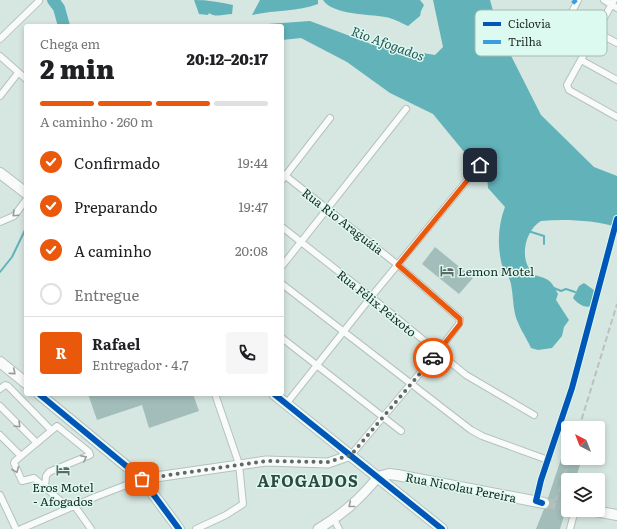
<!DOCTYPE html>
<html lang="pt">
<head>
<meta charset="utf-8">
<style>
  body { margin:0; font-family:Literata,serif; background:#f6f6f6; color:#202124; height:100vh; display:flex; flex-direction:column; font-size:15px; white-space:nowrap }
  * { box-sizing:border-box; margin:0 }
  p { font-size:13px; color:#757577 }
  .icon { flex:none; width:22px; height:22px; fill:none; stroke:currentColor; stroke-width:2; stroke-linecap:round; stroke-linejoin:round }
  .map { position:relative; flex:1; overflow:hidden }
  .sheet { position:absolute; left:24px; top:24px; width:260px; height:372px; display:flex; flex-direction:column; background:#fff; border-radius:4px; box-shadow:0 2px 6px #0003 }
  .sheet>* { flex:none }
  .needle { width:26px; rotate:318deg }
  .controls { position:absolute; left:561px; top:421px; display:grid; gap:8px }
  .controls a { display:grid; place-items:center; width:44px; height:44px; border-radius:4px; background:#fff; box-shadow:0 2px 6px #0003; font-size:20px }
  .pin { position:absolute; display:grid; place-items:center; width:34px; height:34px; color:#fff; margin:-17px; border-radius:8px; box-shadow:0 2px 6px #0006 }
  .courier { position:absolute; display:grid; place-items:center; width:40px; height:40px; margin:-20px; border:3px solid #ea580c; border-radius:50%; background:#fff; color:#222; box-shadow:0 1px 5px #0007 }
  .overview em { font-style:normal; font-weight:800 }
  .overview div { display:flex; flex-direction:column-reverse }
  .overview { display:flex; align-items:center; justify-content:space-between; height:68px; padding:0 16px }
  h1 { font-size:26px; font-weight:800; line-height:30px }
  .bar { display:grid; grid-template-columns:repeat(4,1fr); gap:6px 4px; align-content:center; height:48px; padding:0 16px }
  .bar i { height:5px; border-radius:3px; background:#e0e0e0 }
  .bar .current { background:#ea580c }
  .bar p { grid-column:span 4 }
  .line { display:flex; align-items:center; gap:10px; padding:0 16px; border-top:1px solid #e0e0e0 }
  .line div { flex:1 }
  .round { display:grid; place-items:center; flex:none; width:42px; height:42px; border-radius:4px; background:#f6f6f6 }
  ol { padding:0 16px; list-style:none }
  li { display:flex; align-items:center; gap:12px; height:44px }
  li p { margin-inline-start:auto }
  li .icon { padding:4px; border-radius:50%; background:#ea580c; color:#fff; stroke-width:4 }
  li:last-child { color:#757577 }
  li i { width:22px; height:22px; border:2px solid #e0e0e0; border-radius:50% }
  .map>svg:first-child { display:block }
  .water { fill:#62b2ba }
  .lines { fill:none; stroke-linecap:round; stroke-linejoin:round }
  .stream { stroke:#62b2ba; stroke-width:2 }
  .river { stroke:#62b2ba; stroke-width:12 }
  .building { fill:#a3beba }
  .primary-tunnel { stroke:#b1c0ba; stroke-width:10; stroke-dasharray:10 5; stroke-linecap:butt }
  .minor-casing { stroke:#b5c2bd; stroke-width:8 }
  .secondary-casing { stroke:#b5c2bd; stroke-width:11 }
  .primary-casing { stroke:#b5c2bd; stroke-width:12 }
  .minor { stroke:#f9fbfa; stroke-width:6 }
  .secondary { stroke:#f9fbfa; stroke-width:9 }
  .primary { stroke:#f9fbfa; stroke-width:10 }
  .rail { stroke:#bcc1bf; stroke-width:2; stroke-dasharray:6 3; stroke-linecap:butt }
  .quiet { stroke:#3c9ce0; stroke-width:5; stroke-dasharray:10 5; stroke-linecap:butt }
  .cycleway-casing { stroke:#dcfaef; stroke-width:8 }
  .cycleway { stroke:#0057b8; stroke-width:6 }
  .oneway { stroke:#969c9a }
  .done { stroke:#5e6a66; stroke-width:4; stroke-dasharray:0 7.2 }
  .route { stroke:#ea580c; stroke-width:5 }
  .labels { text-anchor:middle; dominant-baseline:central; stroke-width:3; stroke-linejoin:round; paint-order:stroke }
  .street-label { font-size:12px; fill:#1d2824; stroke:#dcfaef }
  .poi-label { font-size:12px; fill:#1d2824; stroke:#dcfaef; text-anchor:start }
  .water-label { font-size:13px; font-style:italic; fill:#27535a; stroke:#dcfaef }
  .district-label { font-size:16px; font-weight:bold; letter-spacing:1px; fill:#2f4840; stroke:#dcfaef }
  .key { fill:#dcfaef; stroke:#a3bbb2; stroke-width:1 }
  .key-label { font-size:11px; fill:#1d2824 }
</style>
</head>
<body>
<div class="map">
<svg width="617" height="529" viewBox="0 0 617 529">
  <rect width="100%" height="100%" fill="#d6e6e0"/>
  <path class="water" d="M194,0C208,0 220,2 233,5L232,14C224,14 216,18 209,13L208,15L199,14Z
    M260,0H318V4C297,12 274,10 252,15Z
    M323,0H420L424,5L421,11L420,16L408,26C401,23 393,18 385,17C369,14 333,15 323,0Z
    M433,0H490L499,32L541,115L594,167L617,176V227C592,220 566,219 541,221C524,231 518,262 535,275C537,276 542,277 544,278C552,281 554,287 558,294L556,300L569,320L564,327L562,336L552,348L538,350L531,348C526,337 518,326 515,314C513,305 513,294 511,284C510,278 504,271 502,265C497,246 498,225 505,207L488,188L487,175L465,153L433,114L390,93L347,62L301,38L282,40V26H238L310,21L374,45L435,55L443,47Z
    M584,283L598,293C597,297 596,303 593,305C586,310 577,303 573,298L579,286Z"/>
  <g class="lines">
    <path class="stream" d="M528,231L544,236V244
      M0,272L12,257L26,228
      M554,288L561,291L566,289L575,292"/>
    <path class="river" d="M53,0L59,8L64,26"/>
  </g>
  <path class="building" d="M435,247L473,278L459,294L422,264Z
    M88,394H193L199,411L149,428L142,405L97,420Z
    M562,456L581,462L575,480H568V503L560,529H536L544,509L549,508L550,505L548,498Z"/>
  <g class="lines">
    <path class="primary-tunnel" d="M544,503L568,506"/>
    <g class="minor-casing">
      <path id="minor" d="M604,0L617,8
        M614,0L567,85L569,90L617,117
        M567,22L578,0
        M596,32L617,43
        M0,39L39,1
        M0,56L26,79
        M581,60L617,80
        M0,96L18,73
        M282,173L398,265L460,319L459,324L437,353L351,455
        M282,180L330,118
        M0,222L14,216L26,200
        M282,227L371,297L466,375L534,415
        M282,266L406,109
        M282,284L471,430L482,436L548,460
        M282,338L401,431
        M0,389L5,385L8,386L51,430
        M286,404L371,297L484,160
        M0,406L37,443
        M0,435L21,456
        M45,487L46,476L49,472L90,455L89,452L57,426L15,461L14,463L22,481L34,478L69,508
        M0,495L16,529
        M74,505L91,529
        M334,519L339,529
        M21,529L95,497L142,479
        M196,529L226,515L243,504L239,464L215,394
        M570,529L575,510"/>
    </g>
    <g class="secondary-casing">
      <path id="secondary" d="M142,479L266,461L328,463L351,455
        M318,529C343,514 359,500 378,477"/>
    </g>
    <g class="primary-casing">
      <path id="primary" d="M0,173L26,193
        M0,362L26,383
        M39,394L142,479L179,529
        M274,394L442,529
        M378,477L389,474L397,475L544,503
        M590,510L617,515"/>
    </g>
    <use href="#minor" class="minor"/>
    <use href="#secondary" class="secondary"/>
    <use href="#primary" class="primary"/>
    <path class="rail" d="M579,428L617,304
      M553,509L570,458"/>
    <path class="quiet" d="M573,0L576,3"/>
    <g class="cycleway-casing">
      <path id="cycleway" d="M39,394L142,479L179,529
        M274,394L442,529
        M542,503L536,501L541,480L572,388L617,219"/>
    </g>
    <use href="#cycleway" class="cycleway"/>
  </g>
  <defs><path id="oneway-chevron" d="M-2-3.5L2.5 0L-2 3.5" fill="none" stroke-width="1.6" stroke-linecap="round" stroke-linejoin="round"/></defs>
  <g class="oneway">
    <use href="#oneway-chevron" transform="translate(15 214) rotate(137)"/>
    <use href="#oneway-chevron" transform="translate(13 372) rotate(40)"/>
    <use href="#oneway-chevron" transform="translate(18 425) rotate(45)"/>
    <use href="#oneway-chevron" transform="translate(84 458) rotate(-27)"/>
    <use href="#oneway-chevron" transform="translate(16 470) rotate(68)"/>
    <use href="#oneway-chevron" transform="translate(351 505) rotate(141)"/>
  </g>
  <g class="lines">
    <path class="done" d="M142,479L266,461L328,462L351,455L433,358"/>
    <path class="route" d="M433,358L460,324V319L398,265L480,165"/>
  </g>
  <defs>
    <g id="hotel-bare" transform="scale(1.08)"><path d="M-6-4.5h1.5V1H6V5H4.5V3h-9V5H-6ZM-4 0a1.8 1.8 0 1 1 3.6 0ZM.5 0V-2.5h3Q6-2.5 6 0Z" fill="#5e6a66" stroke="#dcfaef" stroke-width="2.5" paint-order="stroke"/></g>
  </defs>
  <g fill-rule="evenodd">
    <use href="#hotel-bare" x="447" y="271"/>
    <use href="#hotel-bare" x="63" y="470"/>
  </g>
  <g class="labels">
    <g class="street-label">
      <text transform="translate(343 221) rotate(38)">Rua Rio Araguáia</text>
      <text transform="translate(377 303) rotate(39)">Rua Félix Peixoto</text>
      <text transform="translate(461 487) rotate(11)">Rua Nicolau Pereira</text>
    </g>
    <g class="poi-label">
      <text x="458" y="271">Lemon Motel</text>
      <text x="63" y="487" text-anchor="middle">Eros Motel<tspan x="63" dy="14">- Afogados</tspan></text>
    </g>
    <g class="water-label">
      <text transform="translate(388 43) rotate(20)">Rio Afogados</text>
    </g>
    <g class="district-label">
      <text x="308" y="480">AFOGADOS</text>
    </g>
  </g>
  <rect x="475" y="10" width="132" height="46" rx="6" class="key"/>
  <rect x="483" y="22" width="18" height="4" fill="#0057b8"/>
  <rect x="483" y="40" width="18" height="4" fill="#3c9ce0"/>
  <g class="key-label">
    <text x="508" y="28">Ciclovia</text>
    <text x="508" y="46">Trilha</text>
  </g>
</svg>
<div class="controls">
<a><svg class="needle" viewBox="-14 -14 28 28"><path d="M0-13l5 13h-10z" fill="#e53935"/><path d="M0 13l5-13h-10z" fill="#757577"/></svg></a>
<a><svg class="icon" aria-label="layers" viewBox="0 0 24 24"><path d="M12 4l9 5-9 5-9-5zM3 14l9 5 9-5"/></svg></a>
</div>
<div class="pin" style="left:142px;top:479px;background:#ea580c"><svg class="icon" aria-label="bag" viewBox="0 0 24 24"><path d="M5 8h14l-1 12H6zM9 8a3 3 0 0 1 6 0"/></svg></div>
<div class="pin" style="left:480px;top:165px;background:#1f2937"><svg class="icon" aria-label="home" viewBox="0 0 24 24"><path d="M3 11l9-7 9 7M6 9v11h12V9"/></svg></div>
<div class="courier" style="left:433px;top:358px"><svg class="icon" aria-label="car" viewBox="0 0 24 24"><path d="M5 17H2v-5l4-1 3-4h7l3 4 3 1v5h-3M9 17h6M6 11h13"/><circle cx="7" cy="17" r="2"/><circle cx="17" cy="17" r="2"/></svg></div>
<section class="sheet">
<div class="overview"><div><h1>2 min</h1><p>Chega em</p></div><em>20:12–20:17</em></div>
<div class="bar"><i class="current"></i><i class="current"></i><i class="current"></i><i></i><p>A caminho · 260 m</p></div>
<ol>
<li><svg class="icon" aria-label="check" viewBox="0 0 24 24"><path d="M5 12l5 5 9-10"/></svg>Confirmado<p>19:44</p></li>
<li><svg class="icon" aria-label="check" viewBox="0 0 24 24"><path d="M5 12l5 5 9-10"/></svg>Preparando<p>19:47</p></li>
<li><svg class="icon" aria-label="check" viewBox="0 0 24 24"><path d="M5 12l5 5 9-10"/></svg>A caminho<p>20:08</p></li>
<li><i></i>Entregue</li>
</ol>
<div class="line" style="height:72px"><b class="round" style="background:#ea580c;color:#fff">R</b><div><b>Rafael</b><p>Entregador · 4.7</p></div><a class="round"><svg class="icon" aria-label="phone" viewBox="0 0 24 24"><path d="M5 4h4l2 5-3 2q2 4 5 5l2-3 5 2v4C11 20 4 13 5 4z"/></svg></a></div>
</section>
</div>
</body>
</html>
